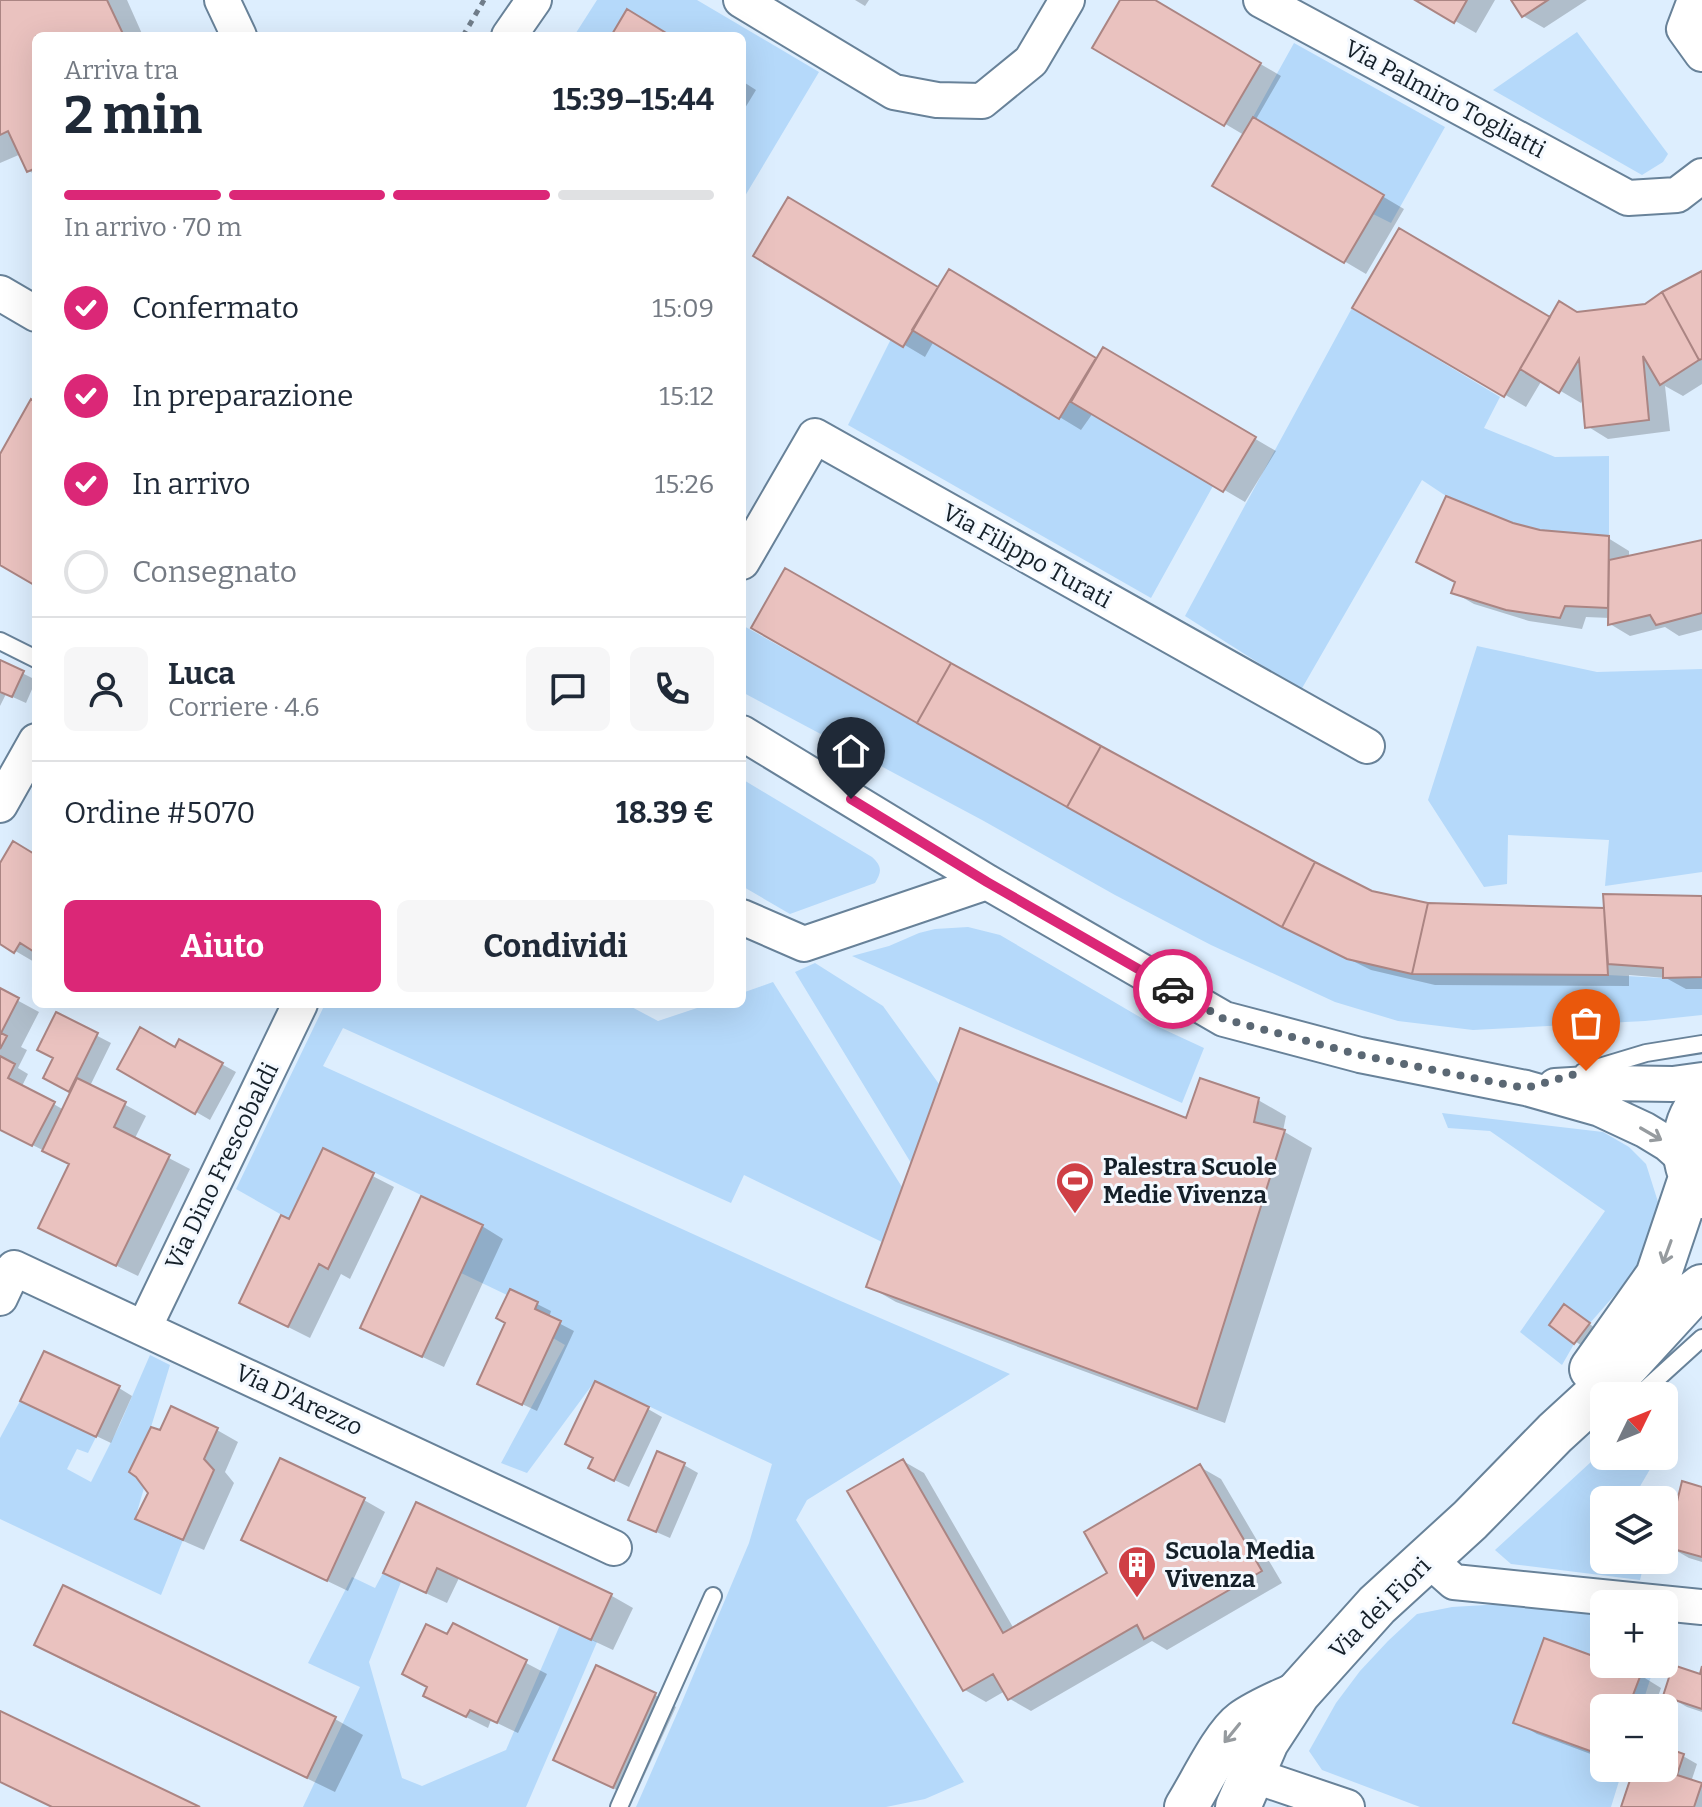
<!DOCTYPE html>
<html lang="it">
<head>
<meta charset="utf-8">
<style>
  body { margin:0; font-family:Bitter,serif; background:#f6f6f7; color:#1f2937; height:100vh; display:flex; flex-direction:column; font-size:30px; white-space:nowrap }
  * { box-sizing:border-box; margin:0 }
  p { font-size:26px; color:#747a83 }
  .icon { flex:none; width:44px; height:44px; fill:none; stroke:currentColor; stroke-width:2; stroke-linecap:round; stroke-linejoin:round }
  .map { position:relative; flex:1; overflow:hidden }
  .panel { position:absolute; left:32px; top:32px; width:714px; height:976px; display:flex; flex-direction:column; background:#fff; border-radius:12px; box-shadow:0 8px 32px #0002 }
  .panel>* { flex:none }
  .needle { width:52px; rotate:47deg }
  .controls { position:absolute; left:1590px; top:1382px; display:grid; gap:16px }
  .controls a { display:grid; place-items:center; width:88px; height:88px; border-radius:12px; background:#fff; box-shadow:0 8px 32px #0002; font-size:40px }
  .pin { position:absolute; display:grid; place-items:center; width:68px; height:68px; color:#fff; margin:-82px -34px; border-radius:50% 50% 50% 0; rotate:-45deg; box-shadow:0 0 8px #0007 }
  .pin .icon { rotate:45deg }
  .courier { position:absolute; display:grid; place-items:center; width:80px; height:80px; margin:-40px; border:6px solid #db2777; border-radius:50%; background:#fff; color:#222; box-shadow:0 2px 10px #0007 }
  .head em { font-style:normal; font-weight:700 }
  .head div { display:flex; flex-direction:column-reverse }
  .head { display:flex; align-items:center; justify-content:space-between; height:136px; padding:0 32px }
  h1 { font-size:52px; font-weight:700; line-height:60px }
  .bar { display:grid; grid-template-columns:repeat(4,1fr); gap:12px 8px; align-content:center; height:96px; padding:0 32px }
  .bar i { height:10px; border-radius:6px; background:#e0e1e3 }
  .bar .selected { background:#db2777 }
  .bar p { grid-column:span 4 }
  .line { display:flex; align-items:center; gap:20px; padding:0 32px; border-top:2px solid #e0e1e3 }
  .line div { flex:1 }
  .round { display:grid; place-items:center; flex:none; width:84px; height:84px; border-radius:12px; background:#f6f6f7 }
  ol { padding:0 32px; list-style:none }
  li { display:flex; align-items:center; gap:24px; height:88px }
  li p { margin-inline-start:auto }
  li .icon { padding:8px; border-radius:50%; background:#db2777; color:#fff; stroke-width:4 }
  li:last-child { color:#747a83 }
  li i { width:44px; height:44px; border:4px solid #e0e1e3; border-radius:50% }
  .action { display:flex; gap:16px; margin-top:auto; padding:16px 32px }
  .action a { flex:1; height:92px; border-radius:12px; background:#db2777; color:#fff; font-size:32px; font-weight:700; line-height:92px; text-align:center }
  .action a+a { background:#f6f6f7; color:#1f2937 }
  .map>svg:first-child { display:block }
  .green { fill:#b5d9fa }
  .shadow { fill:#0003 }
  .building { fill:#eac2bf; stroke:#ab8583; stroke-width:2 }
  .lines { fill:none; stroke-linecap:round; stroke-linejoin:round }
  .service-casing { stroke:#688299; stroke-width:20 }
  .minor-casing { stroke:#688299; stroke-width:38 }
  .tertiary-casing { stroke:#688299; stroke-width:46 }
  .secondary-casing { stroke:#688299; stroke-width:48 }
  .path { stroke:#707d8a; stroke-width:5; stroke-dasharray:6 6; stroke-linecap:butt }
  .service { stroke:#fff; stroke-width:16 }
  .minor { stroke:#fff; stroke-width:34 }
  .tertiary { stroke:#fff; stroke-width:42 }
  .secondary { stroke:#fff; stroke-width:44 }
  .oneway { stroke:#969b9f }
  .done { stroke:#5b6874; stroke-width:8; stroke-dasharray:0 14.4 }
  .route { stroke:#db2777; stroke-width:10 }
  .labels { text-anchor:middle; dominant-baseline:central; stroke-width:6; stroke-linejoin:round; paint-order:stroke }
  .street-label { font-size:24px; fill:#152029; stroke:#f4f9ff }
  .poi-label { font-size:24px; font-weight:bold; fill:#152029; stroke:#f4f9ff; text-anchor:start }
</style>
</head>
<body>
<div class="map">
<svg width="1702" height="1807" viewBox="0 0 1702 1807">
  <rect width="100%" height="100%" fill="#ddeefe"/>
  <path class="green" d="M597,0H697L819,72L742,201V36H574Z
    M1577,32L1668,154L1663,162L1642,175L1493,90Z
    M1294,43L1445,127L1391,223L1373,214L1384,195L1253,117Z
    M1352,308L1500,397L1484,428L1555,457L1609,456V536L1540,530L1513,523L1446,496L1422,480L1301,690L1185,616Z
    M912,330L1059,419L1071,402L1213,486L1151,598L848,425L891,339Z
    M742,625L1282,927L1347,959L1412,974L1608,975L1663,978L1702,977V1015L1645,1021L1473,1030L1398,1021L1335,1002L1211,945L1115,895L982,820L742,692Z
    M1477,646L1597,672L1702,669V872L1605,886L1609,840L1508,835L1507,884L1484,887L1428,800Z
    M742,779L872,857C882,866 882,872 875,883L790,914L742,886Z
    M968,927L1000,935L1150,1023L1204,1048L1182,1103L852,956L889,946L919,933L935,929Z
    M815,963L883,1006L939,1084L911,1163L795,972Z
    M773,982L902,1187L882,1242L744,1175L731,1203L343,1028L323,1066L836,1299L1010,1374L807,1500L796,1520L964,1782L925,1799L886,1807H636L679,1709L749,1543L772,1464L595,1381L527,1473L501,1463L565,1345L553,1338L535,1309L538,1302L510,1289L507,1295L461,1273L483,1225L324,1148L289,1219L236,1189L325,1004H626L658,1021L709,1004H742V993Z
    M1442,1113L1603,1132L1629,1147L1646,1164L1659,1205L1648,1252L1634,1273L1590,1323L1564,1304L1549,1325L1574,1344L1562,1365L1520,1332L1605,1211L1490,1131L1448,1128Z
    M150,1355L170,1365L151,1427L129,1472L136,1477L144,1488L135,1519L183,1540L161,1595L0,1519V1438L20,1401L96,1437L88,1453L77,1449L67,1469L91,1482L120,1424Z
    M1604,1450V1456H1650L1656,1459L1632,1500H1604V1560H1645L1640,1580L1511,1564L1495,1550Z
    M383,1573L401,1582L369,1662L402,1778L422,1786L506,1750L560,1625L597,1642L526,1807H303L360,1687L308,1663L352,1577L375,1588Z
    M1503,1604L1604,1614V1664H1655L1641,1708H1604V1768H1623L1611,1807H1420L1322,1770L1309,1751L1336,1703L1360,1671L1388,1641L1417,1614L1452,1607Z"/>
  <path class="shadow" d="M0,0H127L143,36H36V175L29,171L21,154L0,163Z
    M855,0H869L865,6Z
    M1123,0H1151L1281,76L1255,121L1404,209L1366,274L1215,185L1244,135L1095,47Z
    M1419,0H1495L1476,33Z
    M1513,0H1587L1544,28L1523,16Z
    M742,81L756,90L742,113Z
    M788,200L939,289L970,284L1097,361L1104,350L1276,451L1245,502L1093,413L1081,430L934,341L925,357L755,256Z
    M1702,273V384L1683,396L1665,386L1670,431L1608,439L1587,426L1584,397L1581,403L1542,380L1526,407L1355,307L1551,320L1578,314L1645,306Z
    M1512,525L1540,532L1608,538L1629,551V558L1702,542V630L1679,636L1665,627L1630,636L1610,624V618L1586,617L1582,629L1529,621L1474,604L1453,592Z
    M0,662L36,680L26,703L6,694L0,706Z
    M1101,749L1371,893L1428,905L1606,910L1702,898V989H1686L1666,978L1629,975V986L1435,985L1371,970L1306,938Z
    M36,857V963L0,942V867Z
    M0,991L39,1012L21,1047L27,1050L18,1068L28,1074L22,1086L64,1110L73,1092L45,1077L55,1058L57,1015L111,1043L90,1086L146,1116L134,1140L190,1169L138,1276L61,1239L71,1164L0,1129Z
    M180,1041L236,1072L210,1120L120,1068L176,1049Z
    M1258,1100L1286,1116L1283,1131L1312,1148L1225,1423L896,1302L868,1286L1187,1121Z
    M324,1151L394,1187L350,1279L341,1274L310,1338L262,1314L290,1221Z
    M482,1226L503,1239L444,1367L384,1339L363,1327Z
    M511,1291L551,1311L549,1318L574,1331L537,1411L494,1391L508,1323Z
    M1571,1310L1595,1328L1582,1346L1551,1324Z
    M119,1388L132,1396L111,1443L37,1408Z
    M648,1409L662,1417L629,1487L604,1475L595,1458Z
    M217,1430L238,1442L225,1472L234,1483L204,1550L158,1530L137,1518L150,1493L161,1433Z
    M281,1460L364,1500L385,1512L348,1591L265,1551L244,1539Z
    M903,1461L924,1473L1014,1629L1110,1574L1200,1467L1221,1479L1282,1583L1167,1650L1152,1641L1031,1711L1010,1699L1005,1691L986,1702L965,1690Z
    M684,1465L698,1473L670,1538L645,1527Z
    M1702,1489V1562L1689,1558L1668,1546Z
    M417,1505L612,1596L633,1608L613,1650L459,1578L447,1603L406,1584L385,1572Z
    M454,1625L547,1674L518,1733L491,1720L488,1728L446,1707L448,1637Z
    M37,1645L335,1719L363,1735L335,1792L64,1661Z
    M1604,1662V1664L1640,1675L1661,1688L1654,1708H1604V1759L1537,1734L1516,1722Z
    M597,1668L655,1695L676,1707L634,1798L576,1771L555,1759Z
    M1702,1672V1712L1687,1707L1666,1695L1701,1676Z
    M1664,1749L1683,1756L1697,1764L1691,1782L1702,1786V1807H1623L1637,1768H1664Z"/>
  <path class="building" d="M0,0H107L124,36H36V168L27,172L8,131L0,135Z
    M1120,0H1155L1261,63L1224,126L1092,48Z
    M1415,0H1467L1454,23Z
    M1511,0H1548L1522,17Z
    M627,9L671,36H611Z
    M1253,117L1384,195L1344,263L1212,186Z
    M788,197L938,287L903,347L753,256Z
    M1399,228L1550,317L1504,397L1352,308Z
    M949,269L1096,358L1059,419L912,330Z
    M1702,271V359L1699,360L1662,292Z
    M1662,292L1699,360L1660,385L1643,356L1649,420L1585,428L1579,359L1559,393L1520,369L1559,301L1577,312L1645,304Z
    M1103,347L1256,437L1223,492L1071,402Z
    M31,399L36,402V586L0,565V454Z
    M1446,496L1513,523L1540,530L1609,536L1608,608L1565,606L1560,618L1506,610L1451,593L1455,582L1416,562Z
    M1702,540V613L1656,625L1650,615L1608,625L1609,560Z
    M785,568L951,663L917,723L751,628Z
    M0,660L24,671L12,697L0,692Z
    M951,663L1101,746L1067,807L917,723Z
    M1101,746L1315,862L1282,927L1067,807Z
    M13,841L36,855V953L20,943L14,953L0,944V863Z
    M1315,862L1372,891L1428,903L1412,974L1347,959L1282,927Z
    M1603,894L1702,896V977L1663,978V968L1608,964Z
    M1428,903L1604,908L1608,975L1412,974Z
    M0,988L19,998L1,1033L7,1036L0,1049Z
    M56,1012L98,1033L69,1092L43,1078L53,1058L37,1050Z
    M140,1027L175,1047L179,1039L223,1063L195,1114L117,1069Z
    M960,1028L1186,1118L1200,1078L1259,1098L1254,1122L1285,1130L1197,1409L866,1287Z
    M0,1056L15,1064L8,1078L55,1102L32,1146L0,1130Z
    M77,1078L126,1102L114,1127L170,1155L116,1266L38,1228L69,1164L42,1151Z
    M323,1148L374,1173L328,1269L319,1264L288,1327L239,1303L281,1215L289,1219Z
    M421,1196L483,1225L422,1357L360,1328Z
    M510,1289L538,1302L535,1309L561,1321L522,1405L477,1384L505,1323L496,1318Z
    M1564,1304L1590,1323L1574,1344L1549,1325Z
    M44,1351L120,1386L96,1437L20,1401Z
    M595,1381L649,1407L614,1481L588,1468L593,1458L565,1444Z
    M171,1406L218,1428L204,1459L214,1470L183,1540L135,1519L148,1493L136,1477L129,1472L151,1427L160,1430Z
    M657,1451L685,1463L656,1532L628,1520Z
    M280,1458L365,1498L327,1581L241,1540Z
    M903,1459L1003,1633L1107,1573L1084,1532L1200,1464L1262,1571L1144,1639L1137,1625L1008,1700L993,1674L963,1691L847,1491Z
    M1682,1481L1702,1487V1557L1666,1547Z
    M416,1502L612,1594L591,1640L437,1568L426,1593L383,1573Z
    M63,1585L336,1717L307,1778L34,1645Z
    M453,1623L527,1660L497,1723L470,1710L466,1717L423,1696L427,1687L402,1674L426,1624L447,1634Z
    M1544,1638L1604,1660V1664H1614L1641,1674L1628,1708H1604V1756L1513,1723Z
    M596,1665L656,1693L613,1788L553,1760Z
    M1673,1665L1700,1674L1702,1666V1709L1663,1696Z
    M0,1711L200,1807H52L0,1782Z
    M1664,1747L1684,1754L1677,1775L1702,1783L1694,1807H1621L1634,1768H1664Z"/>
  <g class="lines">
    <g class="service-casing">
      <path id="service" d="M0,641L36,659
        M1583,1072L1646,1053L1702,1044
        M1638,1396L1702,1338
        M619,1807L713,1596"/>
    </g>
    <g class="minor-casing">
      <path id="minor" d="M222,0L239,36
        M741,0L894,92L937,100L982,101L1031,61L1067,0
        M1261,0L1628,198L1677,195L1702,176
        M1695,0L1684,29L1702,54
        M509,36L534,0
        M0,293L36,314
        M742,562L815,436L1367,746
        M742,733L987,882L1224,1019L1360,1055L1526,1088L1600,1109L1645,1130L1668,1144L1686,1160
        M0,805L36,741
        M742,917L804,944L987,882
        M1555,1086L1605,1083L1673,1084L1702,1080
        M0,1298L14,1268L614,1548
        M144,1328L300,1004
        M1428,1559L1454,1582L1702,1607
        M1252,1775L1347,1807"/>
    </g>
    <g class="tertiary-casing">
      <path id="tertiary" d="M1186,1807C1200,1785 1223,1736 1242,1722C1258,1710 1279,1702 1298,1693"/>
    </g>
    <g class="secondary-casing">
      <path id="secondary" d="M1702,1101C1678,1129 1682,1167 1702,1196
        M1592,1369L1658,1276L1691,1178
        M1238,1807L1266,1742L1298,1693L1377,1605L1470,1520L1555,1433L1615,1378L1689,1297L1702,1287"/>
    </g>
    <path class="path" d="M463,36L484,0"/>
    <use href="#service" class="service"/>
    <use href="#minor" class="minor"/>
    <use href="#tertiary" class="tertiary"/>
    <use href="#secondary" class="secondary"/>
  </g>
  <defs><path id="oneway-shaft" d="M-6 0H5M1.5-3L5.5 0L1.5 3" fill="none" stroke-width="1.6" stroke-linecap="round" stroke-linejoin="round" transform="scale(2)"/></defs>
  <g class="oneway">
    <use href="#oneway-shaft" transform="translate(1651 1134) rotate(30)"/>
    <use href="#oneway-shaft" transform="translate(1667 1252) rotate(110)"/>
    <use href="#oneway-shaft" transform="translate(1232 1733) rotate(129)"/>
  </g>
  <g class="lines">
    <path class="done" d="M1173,989L1224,1019L1360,1055L1498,1083L1526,1088L1586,1071"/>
    <path class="route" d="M851,799L987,882L1173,989"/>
  </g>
  <defs>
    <g id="stadium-pin" transform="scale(2)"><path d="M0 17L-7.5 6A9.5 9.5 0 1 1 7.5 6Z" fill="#cf3f45" stroke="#f4f9ff"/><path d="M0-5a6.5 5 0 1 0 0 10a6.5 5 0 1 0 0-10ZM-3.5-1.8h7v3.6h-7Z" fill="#fff"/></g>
    <g id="building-pin" transform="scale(2)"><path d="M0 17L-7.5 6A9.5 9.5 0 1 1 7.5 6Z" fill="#cf3f45" stroke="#f4f9ff"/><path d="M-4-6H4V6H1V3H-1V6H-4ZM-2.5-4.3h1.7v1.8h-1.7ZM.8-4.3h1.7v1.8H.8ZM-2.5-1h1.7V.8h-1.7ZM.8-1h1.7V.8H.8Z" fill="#fff"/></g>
  </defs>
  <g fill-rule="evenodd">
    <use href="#stadium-pin" x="1075" y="1181"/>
    <use href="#building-pin" x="1137" y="1565"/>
  </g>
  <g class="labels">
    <g class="street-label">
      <text transform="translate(1445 99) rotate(28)">Via Palmiro Togliatti</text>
      <text transform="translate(1027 556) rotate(29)">Via Filippo Turati</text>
      <text transform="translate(222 1166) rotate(-64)">Via Dino Frescobaldi</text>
      <text transform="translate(299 1400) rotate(25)">Via D'Arezzo</text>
      <text transform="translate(1380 1608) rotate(-45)">Via dei Fiori</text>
    </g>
    <g class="poi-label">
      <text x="1103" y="1167">Palestra Scuole<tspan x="1103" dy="28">Medie Vivenza</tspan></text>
      <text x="1165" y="1551">Scuola Media<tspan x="1165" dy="28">Vivenza</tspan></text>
    </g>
  </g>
</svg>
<div class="controls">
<a><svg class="needle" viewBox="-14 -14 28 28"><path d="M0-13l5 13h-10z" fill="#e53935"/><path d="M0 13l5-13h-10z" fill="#747a83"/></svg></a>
<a><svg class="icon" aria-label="layers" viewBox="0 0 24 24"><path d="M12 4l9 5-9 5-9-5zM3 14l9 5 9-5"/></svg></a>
<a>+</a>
<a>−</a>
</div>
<div class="pin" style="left:1586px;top:1071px;background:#ea580c"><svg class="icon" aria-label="bag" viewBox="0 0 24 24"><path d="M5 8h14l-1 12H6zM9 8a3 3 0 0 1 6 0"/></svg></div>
<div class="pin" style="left:851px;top:799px;background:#1f2937"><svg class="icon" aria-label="home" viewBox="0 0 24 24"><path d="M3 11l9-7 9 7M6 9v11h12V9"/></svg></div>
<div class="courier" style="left:1173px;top:989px"><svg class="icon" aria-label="car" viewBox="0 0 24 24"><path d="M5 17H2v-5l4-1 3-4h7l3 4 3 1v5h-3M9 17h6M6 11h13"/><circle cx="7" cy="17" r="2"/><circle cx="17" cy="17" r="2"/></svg></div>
<section class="panel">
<div class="head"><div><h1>2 min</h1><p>Arriva tra</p></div><em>15:39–15:44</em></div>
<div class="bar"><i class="selected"></i><i class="selected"></i><i class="selected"></i><i></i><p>In arrivo · 70 m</p></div>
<ol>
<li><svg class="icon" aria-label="check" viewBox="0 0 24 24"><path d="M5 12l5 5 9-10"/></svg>Confermato<p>15:09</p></li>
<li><svg class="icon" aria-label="check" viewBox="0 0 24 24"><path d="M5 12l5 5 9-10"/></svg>In preparazione<p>15:12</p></li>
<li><svg class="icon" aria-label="check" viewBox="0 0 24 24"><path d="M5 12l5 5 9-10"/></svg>In arrivo<p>15:26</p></li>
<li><i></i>Consegnato</li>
</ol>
<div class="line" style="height:144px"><a class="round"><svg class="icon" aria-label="person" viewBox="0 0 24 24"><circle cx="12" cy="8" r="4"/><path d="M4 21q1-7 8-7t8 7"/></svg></a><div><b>Luca</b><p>Corriere · 4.6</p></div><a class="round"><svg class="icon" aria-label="chat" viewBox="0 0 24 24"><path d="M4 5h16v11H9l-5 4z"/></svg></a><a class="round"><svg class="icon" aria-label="phone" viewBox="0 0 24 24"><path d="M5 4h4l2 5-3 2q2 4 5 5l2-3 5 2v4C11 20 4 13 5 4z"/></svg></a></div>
<div class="line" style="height:104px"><div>Ordine #5070</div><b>18.39 €</b></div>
<div class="action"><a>Aiuto</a><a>Condividi</a></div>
</section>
</div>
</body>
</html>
